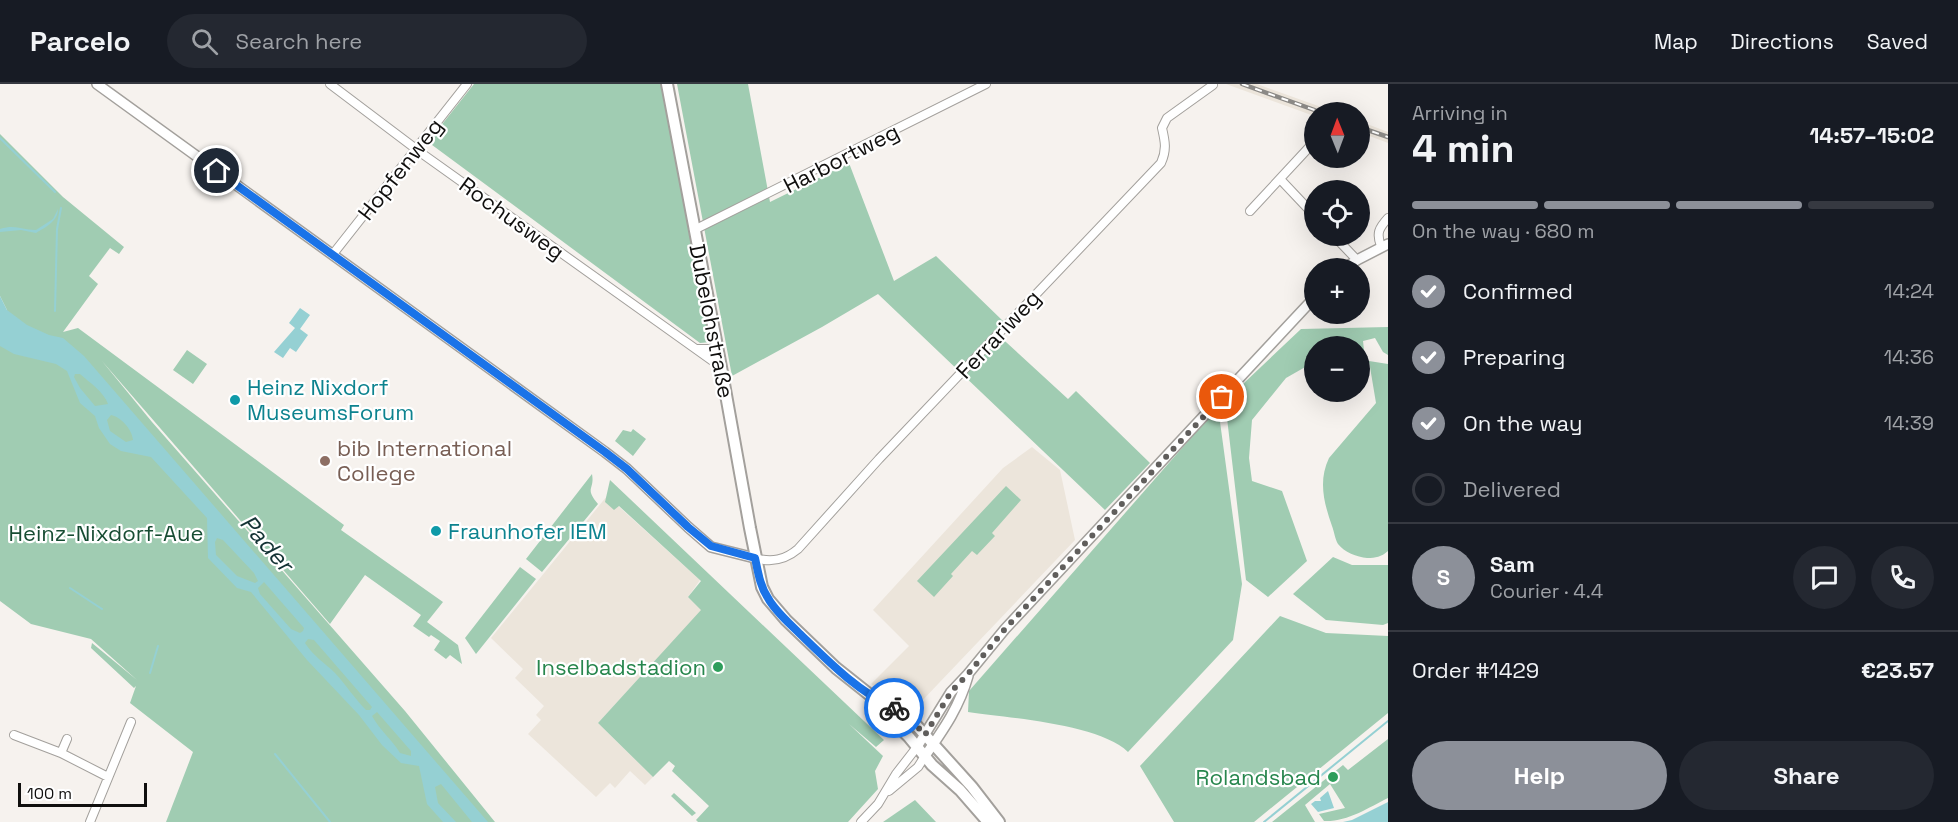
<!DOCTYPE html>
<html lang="en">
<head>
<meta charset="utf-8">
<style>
  body { margin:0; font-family:"Space Grotesk",sans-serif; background:#242831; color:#f1f3f6; height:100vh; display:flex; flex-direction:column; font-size:22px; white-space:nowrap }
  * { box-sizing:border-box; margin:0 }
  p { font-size:20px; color:#9ea1a6 }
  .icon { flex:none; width:33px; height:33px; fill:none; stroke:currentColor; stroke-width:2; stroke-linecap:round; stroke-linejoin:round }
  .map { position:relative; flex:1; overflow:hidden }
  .details { display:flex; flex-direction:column; background:#171b24; width:570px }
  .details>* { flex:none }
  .needle { width:39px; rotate:359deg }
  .tools { position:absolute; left:1304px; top:18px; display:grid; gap:12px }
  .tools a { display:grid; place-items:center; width:66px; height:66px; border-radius:50%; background:#171b24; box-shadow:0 6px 24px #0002; font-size:30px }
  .scale { position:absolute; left:18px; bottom:15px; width:129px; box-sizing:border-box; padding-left:6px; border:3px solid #100f0e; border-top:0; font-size:16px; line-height:21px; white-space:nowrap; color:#100f0e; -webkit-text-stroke:4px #fff; paint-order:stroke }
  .pin { position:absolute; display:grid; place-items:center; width:51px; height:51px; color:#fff; margin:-26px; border:3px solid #fff; border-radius:50%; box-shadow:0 2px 6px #0007 }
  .courier { position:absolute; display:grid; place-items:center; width:60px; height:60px; margin:-30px; border:4px solid #1a73e8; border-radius:50%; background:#fff; color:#222; box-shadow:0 2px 8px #0007 }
  .head em { font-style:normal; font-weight:800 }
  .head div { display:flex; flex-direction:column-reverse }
  .head { display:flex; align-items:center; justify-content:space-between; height:102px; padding:0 24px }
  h1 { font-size:39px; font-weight:800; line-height:45px }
  .bar { display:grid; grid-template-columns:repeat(4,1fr); gap:9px 6px; align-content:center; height:72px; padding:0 24px }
  .bar i { height:8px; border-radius:4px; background:#363941 }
  .bar .active { background:#8c9099 }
  .bar p { grid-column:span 4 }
  .line { display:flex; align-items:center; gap:15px; padding:0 24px; border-top:2px solid #363941 }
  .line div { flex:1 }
  .round { display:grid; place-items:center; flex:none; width:63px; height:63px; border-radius:32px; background:#242831 }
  ol { padding:0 24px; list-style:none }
  li { display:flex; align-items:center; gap:18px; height:66px }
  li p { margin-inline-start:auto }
  li .icon { padding:6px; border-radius:50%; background:#8c9099; color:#fff; stroke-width:4 }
  li:last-child { color:#9ea1a6 }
  li i { width:33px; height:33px; border:3px solid #363941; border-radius:50% }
  .cta { display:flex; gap:12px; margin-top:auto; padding:12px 24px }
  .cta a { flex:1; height:69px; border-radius:36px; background:#8c9099; color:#fff; font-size:24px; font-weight:800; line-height:69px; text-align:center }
  .cta a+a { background:#242831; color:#f1f3f6 }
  header { display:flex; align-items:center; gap:36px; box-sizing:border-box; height:84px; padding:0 30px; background:#171b24; border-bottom:2px solid #363941 }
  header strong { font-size:28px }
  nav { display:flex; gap:33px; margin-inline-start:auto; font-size:21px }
  .search { width:420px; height:54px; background:#242831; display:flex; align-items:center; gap:15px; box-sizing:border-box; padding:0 21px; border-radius:33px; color:#9ea1a6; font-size:22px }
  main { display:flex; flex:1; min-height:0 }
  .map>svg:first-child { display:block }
  .built { fill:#ece5db }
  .green { fill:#a0ccb2 }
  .water { fill:#95d0d3; fill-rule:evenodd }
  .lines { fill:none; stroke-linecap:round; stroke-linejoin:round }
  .stream { stroke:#95d0d3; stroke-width:2 }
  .minor-casing { stroke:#a3a09c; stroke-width:10 }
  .tertiary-casing { stroke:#a3a09c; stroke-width:12 }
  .secondary-casing { stroke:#a3a09c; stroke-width:14 }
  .minor { stroke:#fff; stroke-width:8 }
  .tertiary { stroke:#fff; stroke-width:9 }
  .secondary { stroke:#fff; stroke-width:10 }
  .rail-casing { stroke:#8b8986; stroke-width:4.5 }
  .rail { stroke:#fff; stroke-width:2; stroke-dasharray:7; stroke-linecap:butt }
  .done { stroke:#605e5c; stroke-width:6; stroke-dasharray:0 10.8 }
  .route { stroke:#1a73e8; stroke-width:8 }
  .culture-dot { fill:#0f9aa8; stroke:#fff; stroke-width:2 }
  .education-dot { fill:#8d6e63; stroke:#fff; stroke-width:2 }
  .leisure-dot { fill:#2e9e5b; stroke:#fff; stroke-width:2 }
  .labels { text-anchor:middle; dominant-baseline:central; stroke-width:4.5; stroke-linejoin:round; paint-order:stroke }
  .street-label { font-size:22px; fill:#100f0e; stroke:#fff }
  .culture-label { font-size:22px; fill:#0d838f; stroke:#fff; text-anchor:start }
  .education-label { font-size:22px; fill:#785e54; stroke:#fff; text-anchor:start }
  .park-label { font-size:22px; fill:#174d33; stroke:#fff }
  .leisure-label { font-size:22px; fill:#27864d; stroke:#fff; text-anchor:end }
  .water-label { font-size:24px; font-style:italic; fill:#133234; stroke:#fff }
</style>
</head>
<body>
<header>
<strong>Parcelo</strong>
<div class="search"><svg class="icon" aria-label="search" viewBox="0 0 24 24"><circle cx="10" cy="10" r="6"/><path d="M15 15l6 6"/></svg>Search here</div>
<nav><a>Map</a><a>Directions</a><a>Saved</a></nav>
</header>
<main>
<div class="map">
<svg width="1388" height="738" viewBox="0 0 1388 738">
  <rect width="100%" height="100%" fill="#f6f2ee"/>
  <path class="built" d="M1226,0H1257L1335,28H1314V32Z
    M1359,37L1388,48V59L1359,48Z
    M1032,363L1060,386L1075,456L919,620L909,622L871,600L909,562L873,526L1003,384Z
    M607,412L700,496L688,513L702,526L598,639L653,693L645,701L630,687L615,704L610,699L596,713L528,650L541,636L536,631L544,622L515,594L523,585L491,554Z"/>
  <path class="green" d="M474,0H662L711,258L700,259L428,58Z
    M677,0H748L770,118L849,79L894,197L936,172L1004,238L995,248L1068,315L1076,307L1150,379L1105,426L878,210L822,243L732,292Z
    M0,50L63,113L124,163L119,170L110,164L89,192L98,200L63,248L78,244L344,441L341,446L443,518L427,538L458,561L462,580L450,571L446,575L434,566L440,557L431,551L429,553L413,542L421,531L365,491L330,540L102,277L152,338L405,627L495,738H166L193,668L130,619L136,602L134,604L91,564L92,559L137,596L91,555L31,540L0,517V227L7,226L0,212Z
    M1388,243V271L1383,268L1375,254L1363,257L1365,275H1359V262H1314V278L1286,294L1252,336L1249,374L1252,397L1282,407L1307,477L1268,513L1246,496L1225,317L1301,245Z
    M187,266L207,280L193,300L173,286Z
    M1369,277L1388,280V467C1381,473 1376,474 1367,474C1357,473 1344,468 1338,460C1335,455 1334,447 1332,442C1324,419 1318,397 1329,374L1376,319Z
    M1218,323L1242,500L1233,556L1128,668C1099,640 1009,634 968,628L969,607Z
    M633,345L646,355L633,372L615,357L623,346L631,348Z
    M592,390C595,406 584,403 598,420L542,488L526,475Z
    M610,396L884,656L876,663L849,640L883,672L875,687L878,705L848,738H698L696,736L709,722L672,687L675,682L669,677L653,693L598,639L701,526L688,513L701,497L619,422L614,426L605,418Z
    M1006,402L1021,416L992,449L995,452L977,471L972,467L951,490L953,492L934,513L917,497Z
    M1333,473L1352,481H1388V539L1383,541L1326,536L1293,510Z
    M520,483L536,495L476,570L465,554Z
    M1280,532L1326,549L1388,552V629L1254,738H1174L1140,682Z
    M1388,655V714C1368,724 1347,738 1324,737L1319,730L1345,724L1330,700L1305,721L1315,738H1272L1343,681L1348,686Z
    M674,709L696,729L692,732L671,712Z
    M915,716L936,738H883Z"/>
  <path class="water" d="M58,125C58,137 46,143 36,149L21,146L0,148V145C16,140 21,146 36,146L53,135Z
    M0,212L7,226L27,241L49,251L63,254L84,272L488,738H472L441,700L435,703L438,719L456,738H443L427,720L419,682L401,679L382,661L359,631L307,576L251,508L237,504L208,474L207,434L151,373L121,367L110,360L99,344L95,332L80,319L67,287L56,280L14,270L0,262ZM75,290H80C89,298 104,308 108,320L95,322L80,304L74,293ZM111,331C121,333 132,345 133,356L126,358L110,347L107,336ZM217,454L223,456L254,489L258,497L255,499L237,492L216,471L215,458ZM264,498L304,544L303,547L300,549L291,545L260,510L258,504ZM308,555L314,556L372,623L370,626H366C355,615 346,601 335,589C325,579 313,572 305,559ZM377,628L411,667V672L400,669C391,654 381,648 372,632Z
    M300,224L310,231L300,245L308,251L296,268L290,264L283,274L274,268L295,244L289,239Z
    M1328,707L1334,724L1318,728L1311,720L1315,717H1321L1320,714Z
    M1388,718V738H1343L1352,736Z"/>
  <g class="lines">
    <path class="stream" d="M0,54L55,108
      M55,227L57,145L61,124
      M70,504L102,525
      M150,589L158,562
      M275,670L330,738
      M1264,738L1388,637"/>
    <g class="minor-casing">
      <path id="minor" d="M330,0L424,71L721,283
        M1280,95L1314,131
        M1250,127L1314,58
        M694,146L986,0
        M1334,152L1357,176
        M1381,162C1376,149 1379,144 1388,134
        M333,170L467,0
        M697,265H718
        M755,474C772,479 785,476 798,465L879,375L1161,79C1167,66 1165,57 1162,44L1167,34L1213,1
        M14,651L61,669L108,693
        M61,669L67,655
        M889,707L918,683L925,672
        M90,738L131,638
        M861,738L878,720L896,690L917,663"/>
    </g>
    <g class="tertiary-casing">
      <path id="tertiary" d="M97,0L605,368L627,385L688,443L711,463L755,474
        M1345,184L1357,176L1388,160
        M917,663L951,608L968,590L1005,545L1314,214
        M925,672C943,646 959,624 968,592"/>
    </g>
    <g class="secondary-casing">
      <path id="secondary" d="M667,0L721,283L750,444L762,503L768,515L786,536L836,584L875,615L894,624L916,641L972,703L999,738
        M875,616L886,630L909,653L932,681L960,706L988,738"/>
    </g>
    <use href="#minor" class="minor"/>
    <use href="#tertiary" class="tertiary"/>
    <use href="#secondary" class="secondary"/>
    <g class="rail-casing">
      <path id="rail" d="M1242,0L1320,28
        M1359,43L1388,53"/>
    </g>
    <use href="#rail" class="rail"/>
  </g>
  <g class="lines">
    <path class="done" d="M894,624L916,641L925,651L951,608L968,590L1005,545L1222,313"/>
    <path class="route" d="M217,87L605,368L627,385L688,443L711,462L755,474C758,488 760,502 768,514C775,527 788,538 799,549C828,577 857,607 894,624"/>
  </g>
  <g class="culture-dot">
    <circle cx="235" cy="316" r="6"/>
    <circle cx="436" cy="447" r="6"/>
  </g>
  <circle class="education-dot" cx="325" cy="377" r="6"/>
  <g class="leisure-dot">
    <circle cx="718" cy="583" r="6"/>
    <circle cx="1333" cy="693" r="6"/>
  </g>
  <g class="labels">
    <g class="street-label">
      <text transform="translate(841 74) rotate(-27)">Harbortweg</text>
      <text transform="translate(400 85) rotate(-52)">Hopfenweg</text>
      <text transform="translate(512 134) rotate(36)">Rochusweg</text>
      <text transform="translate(712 237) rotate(79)">Dubelohstraße</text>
      <text transform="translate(998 250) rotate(-47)">Ferrariweg</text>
    </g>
    <g class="culture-label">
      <text x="247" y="303">Heinz Nixdorf<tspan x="247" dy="25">MuseumsForum</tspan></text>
      <text x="448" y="447">Fraunhofer IEM</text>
    </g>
    <g class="education-label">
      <text x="337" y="364">bib International<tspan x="337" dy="25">College</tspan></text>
    </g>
    <g class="park-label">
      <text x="106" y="449">Heinz-Nixdorf-Aue</text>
    </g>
    <g class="leisure-label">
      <text x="706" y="583">Inselbadstadion</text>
      <text x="1321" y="693">Rolandsbad</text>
    </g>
    <g class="water-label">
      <text transform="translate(267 459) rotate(49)">Pader</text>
    </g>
  </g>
</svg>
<div class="tools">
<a><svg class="needle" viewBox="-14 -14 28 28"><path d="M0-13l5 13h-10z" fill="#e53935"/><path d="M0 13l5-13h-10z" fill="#9ea1a6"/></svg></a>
<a><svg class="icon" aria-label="locate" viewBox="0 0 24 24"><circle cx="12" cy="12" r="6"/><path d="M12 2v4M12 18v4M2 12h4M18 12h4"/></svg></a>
<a>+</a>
<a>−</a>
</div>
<div class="scale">100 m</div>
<div class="pin" style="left:1222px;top:313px;background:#ea580c"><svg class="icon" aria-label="bag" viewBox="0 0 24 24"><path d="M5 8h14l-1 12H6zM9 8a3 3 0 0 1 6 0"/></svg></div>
<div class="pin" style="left:217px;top:87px;background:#1f2937"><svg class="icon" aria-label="home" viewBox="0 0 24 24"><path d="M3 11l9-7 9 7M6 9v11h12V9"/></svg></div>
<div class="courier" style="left:894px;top:624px"><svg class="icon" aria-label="bike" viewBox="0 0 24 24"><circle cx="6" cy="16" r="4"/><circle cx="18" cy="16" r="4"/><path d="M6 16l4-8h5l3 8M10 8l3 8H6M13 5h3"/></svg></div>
</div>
<section class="details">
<div class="head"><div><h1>4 min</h1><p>Arriving in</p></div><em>14:57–15:02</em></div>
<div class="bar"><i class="active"></i><i class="active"></i><i class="active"></i><i></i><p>On the way · 680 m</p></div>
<ol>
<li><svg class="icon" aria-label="check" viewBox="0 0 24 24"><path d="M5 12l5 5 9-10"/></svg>Confirmed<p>14:24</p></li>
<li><svg class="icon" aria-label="check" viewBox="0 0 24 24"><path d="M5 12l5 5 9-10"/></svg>Preparing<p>14:36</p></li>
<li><svg class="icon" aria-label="check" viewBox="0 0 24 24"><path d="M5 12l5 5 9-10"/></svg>On the way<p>14:39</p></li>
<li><i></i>Delivered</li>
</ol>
<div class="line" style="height:108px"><b class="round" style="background:#8c9099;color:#fff">S</b><div><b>Sam</b><p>Courier · 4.4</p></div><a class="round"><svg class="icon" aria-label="chat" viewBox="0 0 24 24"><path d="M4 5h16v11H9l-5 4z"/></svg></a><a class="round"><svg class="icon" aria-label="phone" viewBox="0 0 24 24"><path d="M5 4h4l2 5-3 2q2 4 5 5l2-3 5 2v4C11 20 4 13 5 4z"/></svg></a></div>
<div class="line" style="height:78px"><div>Order #1429</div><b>€23.57</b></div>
<div class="cta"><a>Help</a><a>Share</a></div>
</section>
</main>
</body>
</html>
